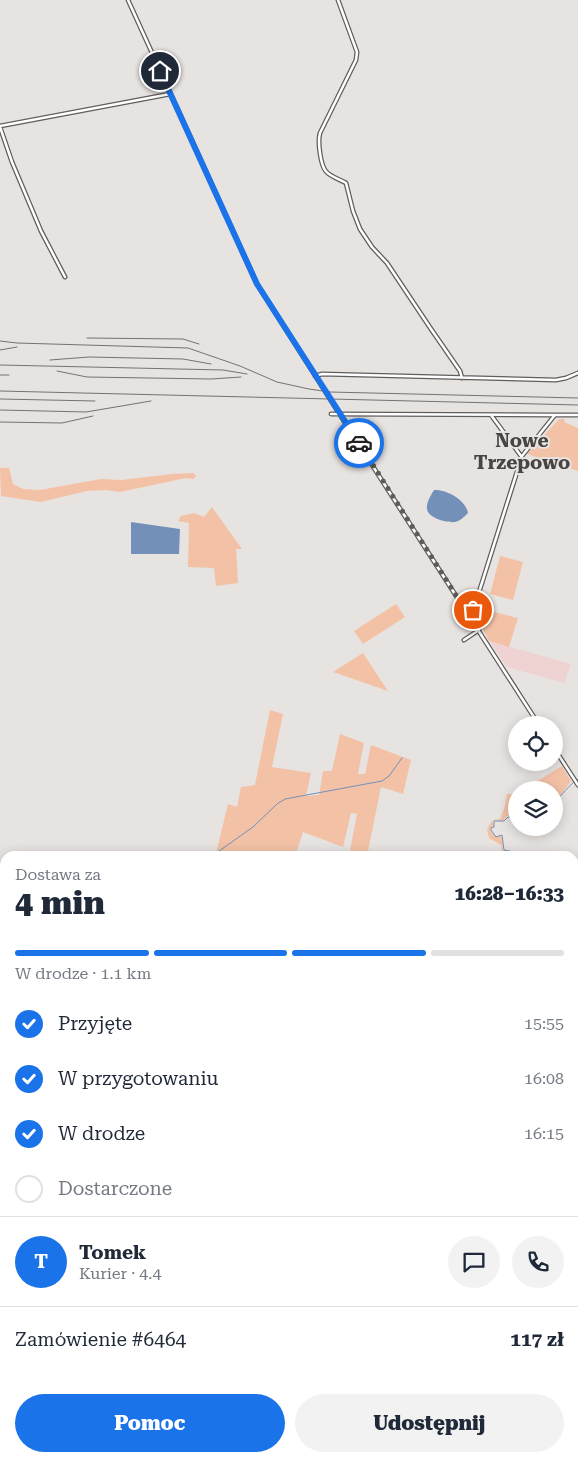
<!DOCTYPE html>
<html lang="pl">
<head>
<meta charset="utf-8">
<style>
  body { margin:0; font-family:"Roboto Serif",serif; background:#f2f2f3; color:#1f2937; height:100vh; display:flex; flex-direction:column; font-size:19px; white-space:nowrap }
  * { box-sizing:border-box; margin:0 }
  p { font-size:16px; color:#747a83 }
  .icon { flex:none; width:28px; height:28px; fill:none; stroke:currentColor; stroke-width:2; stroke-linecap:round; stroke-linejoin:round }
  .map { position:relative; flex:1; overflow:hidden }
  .sheet { position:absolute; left:0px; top:851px; width:579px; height:611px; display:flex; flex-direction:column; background:#fff; border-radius:15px 15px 0 0; box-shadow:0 2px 12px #0003 }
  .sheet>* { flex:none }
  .buttons { position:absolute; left:508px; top:716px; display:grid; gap:10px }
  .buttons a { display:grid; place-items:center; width:55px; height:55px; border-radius:50%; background:#fff; box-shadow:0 2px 12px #0003; font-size:25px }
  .pin { position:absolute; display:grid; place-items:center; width:42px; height:42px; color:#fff; margin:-21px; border:2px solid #fff; border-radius:50%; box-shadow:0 1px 5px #0007 }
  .courier { position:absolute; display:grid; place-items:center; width:50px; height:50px; margin:-25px; border:4px solid #1a73e8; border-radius:50%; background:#fff; color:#222; box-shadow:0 1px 6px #0007 }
  .headline em { font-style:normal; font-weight:800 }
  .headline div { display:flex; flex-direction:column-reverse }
  .headline { display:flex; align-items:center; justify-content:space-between; height:85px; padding:0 15px }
  h1 { font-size:32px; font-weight:800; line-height:38px }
  .bar { display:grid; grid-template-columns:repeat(4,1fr); gap:8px 5px; align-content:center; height:60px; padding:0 15px }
  .bar i { height:6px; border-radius:4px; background:#e0e1e3 }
  .bar .active { background:#1a73e8 }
  .bar p { grid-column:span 4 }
  .line { display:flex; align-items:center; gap:12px; padding:0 15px; border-top:1px solid #e0e1e3 }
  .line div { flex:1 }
  .round { display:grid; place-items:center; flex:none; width:52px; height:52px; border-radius:26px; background:#f2f2f3 }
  ol { padding:0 15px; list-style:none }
  li { display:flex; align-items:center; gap:15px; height:55px }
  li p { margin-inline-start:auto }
  li .icon { padding:5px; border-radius:50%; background:#1a73e8; color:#fff; stroke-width:4 }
  li:last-child { color:#747a83 }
  li i { width:28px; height:28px; border:2px solid #e0e1e3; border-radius:50% }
  .action { display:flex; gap:10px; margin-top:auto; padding:10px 15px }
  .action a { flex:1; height:58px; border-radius:30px; background:#1a73e8; color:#fff; font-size:20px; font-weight:800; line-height:58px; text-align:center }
  .action a+a { background:#f2f2f3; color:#1f2937 }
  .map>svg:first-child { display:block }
  .commercial { fill:#eed3d2 }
  .green { fill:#f3c2a6 }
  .water { fill:#7391b8 }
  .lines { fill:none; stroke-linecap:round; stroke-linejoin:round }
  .stream { stroke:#7391b8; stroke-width:1 }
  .river { stroke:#7391b8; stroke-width:5 }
  .minor-casing { stroke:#605d5c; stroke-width:5 }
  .major-casing { stroke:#605d5c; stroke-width:6 }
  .minor { stroke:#fff; stroke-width:2.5 }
  .major { stroke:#fff; stroke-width:4 }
  .rail { stroke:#757271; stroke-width:1 }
  .minor-bridge-casing { stroke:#605d5c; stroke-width:5; stroke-linecap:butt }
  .minor-bridge { stroke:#fff; stroke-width:2.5 }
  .done { stroke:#5e5c5a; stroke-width:5; stroke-dasharray:0 9 }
  .route { stroke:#1a73e8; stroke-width:6 }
  .labels { text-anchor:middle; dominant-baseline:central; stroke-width:4; stroke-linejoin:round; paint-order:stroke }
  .quarter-label { font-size:19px; font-weight:bold; fill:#474442; stroke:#e7e3e1 }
</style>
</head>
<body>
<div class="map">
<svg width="578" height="1462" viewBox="0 0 578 1462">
  <rect width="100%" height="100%" fill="#e7e3e1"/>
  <path class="commercial" d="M489,641L571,664L564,683L507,667Z"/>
  <path class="green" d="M559,419H565L564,422L578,428V471L527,454Z
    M0,468H9L13,484L23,489L40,490L101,479L121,480L172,474L194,473L196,476L193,479L186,478L120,492L105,490L87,491L41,502L1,496Z
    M212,507L242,549H236L238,583L216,586L214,568L188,567L189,523L178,521L181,516L194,513L204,517Z
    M500,556L523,562L513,600L490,594Z
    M396,604L405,617L363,644L354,631Z
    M478,608L518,618L509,647L489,641L477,618Z
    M363,653L388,691L333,672Z
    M270,710L283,714L272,767L311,773L306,796L319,795L323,771H332L340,734L364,743L358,774H365L371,745L411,760L403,794L381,787L367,856L350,850L357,814L351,813L343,847L303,832L295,856H234L221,852L215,856H211L216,853L228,804L237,807L241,787L255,785Z
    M562,766L571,781L561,795L554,800V790H541L536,782Z
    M507,794H516V816L512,817L507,816L503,821L495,820L493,821L494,826L491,828L490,830L496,837L500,835L502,837L503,850L515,853V856H510L502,851L501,845L489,838L487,830C490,823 491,819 500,819L504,809Z
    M0,871H5L4,953H5V1048H0Z
    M0,1065H5V1372H0Z
    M0,1389L5,1390V1458H54L55,1462H0Z
    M252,1458H381L392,1462H258Z"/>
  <path class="water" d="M434,490C446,489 466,500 468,513C464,517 460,521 455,522C447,523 428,518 427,509C426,503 431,495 434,490Z
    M131,522L180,529L179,554H131Z"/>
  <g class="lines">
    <path class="stream" d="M554,801C563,796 568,785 578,779
      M212,856L253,827L277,804L285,799L382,781L389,776L402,758
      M515,856L514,852L504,850L502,835L496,837L491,830V828L494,827V821H504L508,817L512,818L516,816
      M0,1197L5,1205
      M0,1424L5,1423"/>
    <path class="river" d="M574,895V897H578
      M0,1430L5,1431
      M32,1458L33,1462
      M441,1458L444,1462"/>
    <g class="minor-casing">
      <path id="minor" d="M128,0L257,284L321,385
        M338,0L357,52L356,60L320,133C318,140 319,146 320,153C323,175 328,174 346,183L353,211L360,229L372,247L387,263L431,329L460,371L462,378
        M0,126L170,94
        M0,127L12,162L41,231L65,277
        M315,376L322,374L556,380L566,378L578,373
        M338,412L539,725
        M331,414L555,415
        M491,415L521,456
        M469,614L474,608L522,456L555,415H578
        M464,640L479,630
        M554,748L578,785
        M574,955H578
        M574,1144L578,1126
        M574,1169L578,1170
        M90,1462L96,1458
        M476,1462L477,1458
        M498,1462L499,1458"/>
    </g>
    <g class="major-casing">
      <path id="major" d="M0,1384L5,1385
        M574,1441L578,1437
        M145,1458L160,1462L172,1458
        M226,1458L236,1462
        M234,1458L242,1462
        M549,1462L554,1458"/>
    </g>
    <use href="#minor" class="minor"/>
    <use href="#major" class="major"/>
    <path class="rail" d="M87,338L183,339L199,344
      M0,341L17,343L188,348L240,366L277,382L309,389L330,392L578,398
      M0,350L17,347
      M50,360L89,357L183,359L211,364
      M0,365L223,370L247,374
      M57,371L87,377L211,379L241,377
      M0,375H9
      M0,391L578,405
      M0,399L95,401
      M0,410L86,412L151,401
      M0,422L62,423L93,416
      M574,1429L578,1425
      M535,1462L540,1458"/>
    <g class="minor-bridge-casing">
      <path id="minor-bridge" d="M321,385L338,412"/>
    </g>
    <use href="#minor-bridge" class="minor-bridge"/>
  </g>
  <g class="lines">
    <path class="done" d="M359,443L468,614L473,610"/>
    <path class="route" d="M160,71L257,284L359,443"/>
  </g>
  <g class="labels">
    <g class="quarter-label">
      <text x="522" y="440">Nowe<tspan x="522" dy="22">Trzepowo</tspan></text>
    </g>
  </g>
</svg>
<div class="buttons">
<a><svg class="icon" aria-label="locate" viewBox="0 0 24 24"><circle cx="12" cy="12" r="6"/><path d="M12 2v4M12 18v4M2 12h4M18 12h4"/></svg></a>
<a><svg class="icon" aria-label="layers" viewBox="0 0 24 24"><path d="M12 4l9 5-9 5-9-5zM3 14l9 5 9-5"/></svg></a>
</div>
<div class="pin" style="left:473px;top:610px;background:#ea580c"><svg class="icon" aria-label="bag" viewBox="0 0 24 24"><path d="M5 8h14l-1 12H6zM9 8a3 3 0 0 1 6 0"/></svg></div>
<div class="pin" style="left:160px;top:71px;background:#1f2937"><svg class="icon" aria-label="home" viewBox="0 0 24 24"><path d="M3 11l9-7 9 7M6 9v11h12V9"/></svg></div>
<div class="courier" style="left:359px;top:443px"><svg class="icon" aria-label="car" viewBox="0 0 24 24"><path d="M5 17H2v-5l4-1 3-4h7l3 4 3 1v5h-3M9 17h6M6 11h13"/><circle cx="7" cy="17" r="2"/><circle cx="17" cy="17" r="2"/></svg></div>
<section class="sheet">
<div class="headline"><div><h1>4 min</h1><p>Dostawa za</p></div><em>16:28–16:33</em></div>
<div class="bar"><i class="active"></i><i class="active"></i><i class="active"></i><i></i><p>W drodze · 1.1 km</p></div>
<ol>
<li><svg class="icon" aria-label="check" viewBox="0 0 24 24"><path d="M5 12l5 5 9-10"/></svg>Przyjęte<p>15:55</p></li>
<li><svg class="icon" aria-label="check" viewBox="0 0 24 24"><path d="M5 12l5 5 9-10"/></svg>W przygotowaniu<p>16:08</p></li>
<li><svg class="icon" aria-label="check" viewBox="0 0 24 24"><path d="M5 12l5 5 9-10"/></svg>W drodze<p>16:15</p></li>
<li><i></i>Dostarczone</li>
</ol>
<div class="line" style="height:90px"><b class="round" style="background:#1a73e8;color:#fff">T</b><div><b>Tomek</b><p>Kurier · 4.4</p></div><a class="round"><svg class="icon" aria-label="chat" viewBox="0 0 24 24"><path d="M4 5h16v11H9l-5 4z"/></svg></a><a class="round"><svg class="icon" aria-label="phone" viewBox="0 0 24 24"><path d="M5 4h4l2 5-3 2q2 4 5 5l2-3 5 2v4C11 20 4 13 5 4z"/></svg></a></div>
<div class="line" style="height:65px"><div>Zamówienie #6464</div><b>117 zł</b></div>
<div class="action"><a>Pomoc</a><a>Udostępnij</a></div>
</section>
</div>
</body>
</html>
